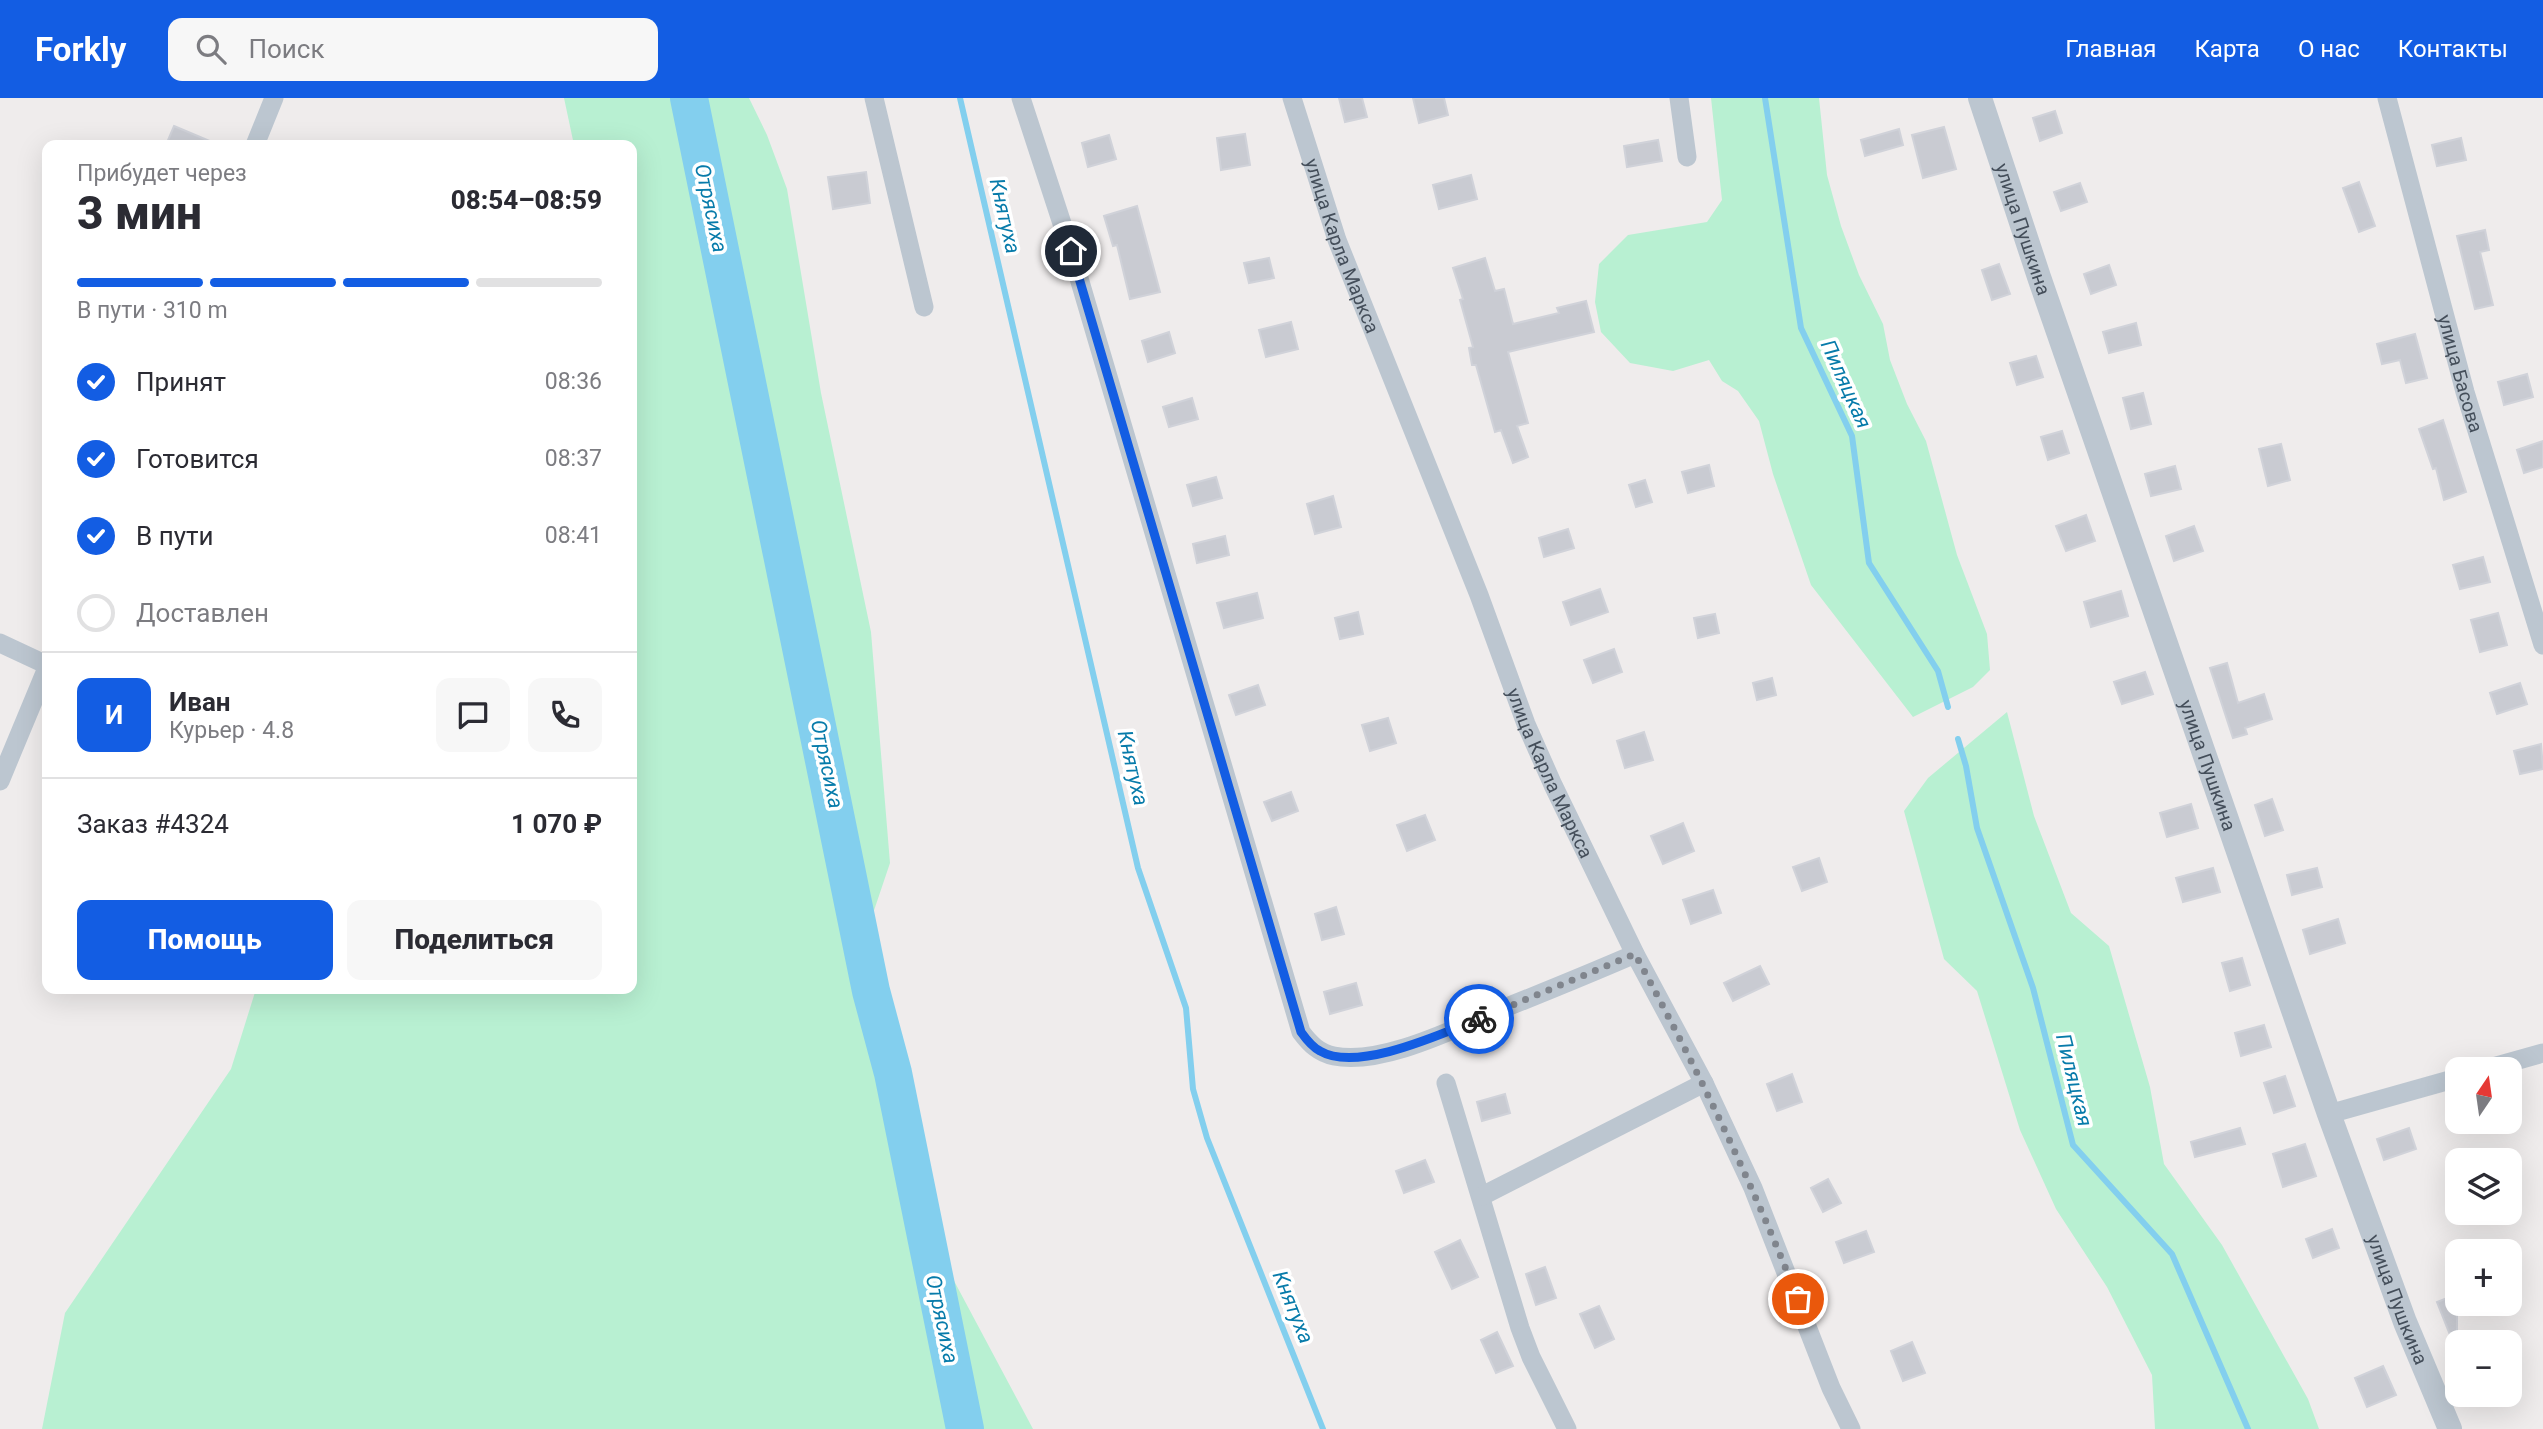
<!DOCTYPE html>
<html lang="ru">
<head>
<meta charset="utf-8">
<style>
  body { margin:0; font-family:Roboto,sans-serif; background:#f7f7f7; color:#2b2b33; height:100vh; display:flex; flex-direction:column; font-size:26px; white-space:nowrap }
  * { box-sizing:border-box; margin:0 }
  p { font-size:23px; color:#7c7c81 }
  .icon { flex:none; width:38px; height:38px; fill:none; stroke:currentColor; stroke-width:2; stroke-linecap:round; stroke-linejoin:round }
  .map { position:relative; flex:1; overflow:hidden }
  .panel { position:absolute; left:42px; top:42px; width:595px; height:854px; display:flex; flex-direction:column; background:#fff; border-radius:14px; box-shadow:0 7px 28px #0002 }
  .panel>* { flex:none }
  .needle { width:46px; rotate:13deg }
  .tools { position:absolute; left:2445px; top:959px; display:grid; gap:14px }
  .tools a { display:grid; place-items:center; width:77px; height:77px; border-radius:14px; background:#fff; box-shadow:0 7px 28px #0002; font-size:35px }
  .pin { position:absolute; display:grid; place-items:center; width:60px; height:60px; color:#fff; margin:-30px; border:4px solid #fff; border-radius:50%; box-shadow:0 2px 7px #0007 }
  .courier { position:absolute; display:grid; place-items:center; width:70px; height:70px; margin:-35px; border:5px solid #135de3; border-radius:50%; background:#fff; color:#222; box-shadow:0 2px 9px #0007 }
  .overview em { font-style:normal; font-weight:800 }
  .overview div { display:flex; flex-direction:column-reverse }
  .overview { display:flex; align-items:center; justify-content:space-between; height:119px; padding:0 35px }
  h1 { font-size:46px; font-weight:800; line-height:52px }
  .bar { display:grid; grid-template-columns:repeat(4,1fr); gap:10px 7px; align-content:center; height:84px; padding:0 35px }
  .bar i { height:9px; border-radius:5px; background:#e1e1e2 }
  .bar .on { background:#135de3 }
  .bar p { grid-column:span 4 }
  .line { display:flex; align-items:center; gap:18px; padding:0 35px; border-top:2px solid #e1e1e2 }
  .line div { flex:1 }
  .round { display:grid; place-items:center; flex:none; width:74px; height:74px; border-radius:14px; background:#f7f7f7 }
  ol { padding:0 35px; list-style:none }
  li { display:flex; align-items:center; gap:21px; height:77px }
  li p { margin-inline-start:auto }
  li .icon { padding:7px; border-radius:50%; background:#135de3; color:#fff; stroke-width:4 }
  li:last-child { color:#7c7c81 }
  li i { width:38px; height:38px; border:4px solid #e1e1e2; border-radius:50% }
  .button { display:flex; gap:14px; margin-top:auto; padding:14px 35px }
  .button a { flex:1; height:80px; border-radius:14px; background:#135de3; color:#fff; font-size:28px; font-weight:800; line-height:80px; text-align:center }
  .button a+a { background:#f7f7f7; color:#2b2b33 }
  header { display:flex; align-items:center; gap:42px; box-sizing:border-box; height:98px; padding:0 35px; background:#135de3; color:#fff }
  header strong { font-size:33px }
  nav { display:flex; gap:38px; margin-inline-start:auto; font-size:24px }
  .search { width:490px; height:63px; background:#f7f7f7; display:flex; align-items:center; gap:18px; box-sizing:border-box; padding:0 24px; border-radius:14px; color:#7c7c81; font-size:26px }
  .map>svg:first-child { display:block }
  .green { fill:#b8f0d2 }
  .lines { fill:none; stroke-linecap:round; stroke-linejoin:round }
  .stream { stroke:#83cfee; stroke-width:6 }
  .river { stroke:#83cfee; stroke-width:38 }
  .building { fill:#c9cbd2; stroke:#d0d2d9; stroke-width:2 }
  .minor { stroke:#bcc6d0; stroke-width:19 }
  .tertiary { stroke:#bcc6d0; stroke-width:24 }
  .done { stroke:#80858d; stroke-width:7; stroke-dasharray:0 12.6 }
  .route { stroke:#135de3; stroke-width:9 }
  .labels { text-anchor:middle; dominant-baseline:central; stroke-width:7; stroke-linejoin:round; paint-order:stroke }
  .street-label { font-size:19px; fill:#444e5a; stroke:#fff }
  .water-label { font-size:21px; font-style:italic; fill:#077baa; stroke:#fff }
</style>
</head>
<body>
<header>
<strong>Forkly</strong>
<div class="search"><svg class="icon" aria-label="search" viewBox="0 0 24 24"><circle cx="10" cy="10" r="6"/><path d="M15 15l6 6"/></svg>Поиск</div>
<nav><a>Главная</a><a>Карта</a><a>О нас</a><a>Контакты</a></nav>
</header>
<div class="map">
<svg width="2543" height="1331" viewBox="0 0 2543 1331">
  <rect width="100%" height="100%" fill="#efecec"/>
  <path class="green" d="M564,0H749L767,37L787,91L821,295L871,534L890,765L862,848L871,893L896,1074L1033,1331H42L65,1215L231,971L256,891H632V47H574Z
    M1711,0H1819L1827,77L1841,128L1859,177L1883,226L1890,262L1907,306L1926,343L1957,457L1987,536L1990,572L1973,589L1913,619L1811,487L1773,376L1759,323L1738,293L1722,283L1709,262L1673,273L1630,265L1601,234L1595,204L1599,166L1628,137L1707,124L1722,102Z
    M2007,614L2034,718L2071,815L2109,848L2150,989L2164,1066L2222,1147L2308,1301L2319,1331H2155L2152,1277L2107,1189L2056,1111L2020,1032L1977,893L1944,861L1904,713L1928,680Z"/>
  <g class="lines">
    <path class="stream" d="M960,0L1138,770L1186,910L1193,991L1207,1040L1323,1331
      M1765,0L1801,230L1852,338L1869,465L1938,573L1948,609
      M1958,641L1966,668L1977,730L2033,890L2073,1047L2172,1156L2248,1331"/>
    <path class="river" d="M689,0L871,893L893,975L965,1331"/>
  </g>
  <path class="building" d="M1339,0H1362L1367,19L1345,24Z
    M1413,0H1444L1448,17L1419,25Z
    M2055,13L2062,35L2040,43L2033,20Z
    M174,28L219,47H166Z
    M1944,29L1956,71L1923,80L1912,37Z
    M1899,31L1903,47L1865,58L1861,42Z
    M1245,36L1250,67L1221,72L1217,40Z
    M1109,37L1116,61L1088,69L1082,45Z
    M2461,40L2466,62L2437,68L2432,47Z
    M1658,42L1662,63L1627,69L1624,48Z
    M866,74L870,105L833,111L828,79Z
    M1471,77L1477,101L1439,111L1433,87Z
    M2359,84L2375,128L2359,134L2343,90Z
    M2080,85L2087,104L2061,113L2054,94Z
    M1137,108L1160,194L1130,201L1117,147L1113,148L1104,118Z
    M2485,132L2489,152L2480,154L2493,207L2475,211L2457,138Z
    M1269,160L1274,180L1249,185L1244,165Z
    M1485,160L1495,193L1504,191L1513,226L1559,215L1557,210L1586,203L1594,234L1508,254L1528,325L1517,328L1528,359L1513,365L1501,332L1495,334L1476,267H1472L1469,250L1473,249L1460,202L1463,201L1453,170Z
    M1999,166L2010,196L1992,202L1982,172Z
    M2109,167L2116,187L2091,196L2084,176Z
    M1291,224L1298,251L1266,259L1259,232Z
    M2136,225L2141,247L2109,255L2103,234Z
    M1169,234L1175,255L1148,264L1142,243Z
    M2415,236L2427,280L2406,285L2400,262L2382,266L2377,246Z
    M2036,258L2043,279L2017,287L2010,265Z
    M2527,276L2533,299L2504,307L2498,284Z
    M2143,295L2151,326L2131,331L2123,300Z
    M1192,300L1198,321L1169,329L1163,309Z
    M2443,322L2466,394L2444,402L2436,370L2433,371L2419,331Z
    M2062,333L2069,355L2048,362L2041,339Z
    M2543,343V369L2524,375L2517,352Z
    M2281,346L2290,382L2268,388L2259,351Z
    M1709,367L1714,388L1688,395L1682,374Z
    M2175,368L2181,391L2151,398L2145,376Z
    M1216,379L1222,400L1193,408L1187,387Z
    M1645,382L1652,404L1636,409L1629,387Z
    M1333,398L1341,429L1315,436L1307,406Z
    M2086,417L2095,443L2066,453L2056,428Z
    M2194,428L2203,453L2174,463L2166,438Z
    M1568,431L1574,450L1544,459L1539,440Z
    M1225,438L1229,457L1197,465L1193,446Z
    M2483,459L2490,484L2460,491L2453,467Z
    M1600,491L1608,514L1571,527L1563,504Z
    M2121,493L2128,518L2091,529L2084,504Z
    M1257,495L1263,520L1224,530L1217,505Z
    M1358,514L1363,536L1340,541L1335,520Z
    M2498,515L2507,547L2480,554L2471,522Z
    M1715,516L1719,535L1698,540L1694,520Z
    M1614,551L1622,574L1593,585L1584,562Z
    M2227,565L2238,605L2264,596L2272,621L2245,630L2247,636L2233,640L2210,570Z
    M2145,574L2153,596L2122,606L2114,584Z
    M1772,580L1776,597L1757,602L1753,585Z
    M2520,585L2527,606L2497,616L2490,595Z
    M1258,587L1265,607L1236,617L1229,597Z
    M1388,620L1396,645L1370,653L1362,627Z
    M1644,634L1653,662L1625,670L1617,643Z
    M2541,646L2543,671L2520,676L2514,653Z
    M1291,694L1298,713L1272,723L1264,704Z
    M2272,701L2283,732L2265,738L2255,707Z
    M2191,706L2198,730L2167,739L2160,715Z
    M1425,717L1435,742L1407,753L1397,727Z
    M1683,725L1694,753L1663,766L1651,738Z
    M1819,760L1827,784L1802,793L1793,769Z
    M2213,770L2220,794L2183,804L2176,780Z
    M2317,770L2322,789L2292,797L2287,777Z
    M1713,792L1721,815L1691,826L1683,802Z
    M1336,809L1344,836L1322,842L1315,816Z
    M2338,821L2345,845L2310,856L2303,832Z
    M2242,860L2250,887L2230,893L2222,865Z
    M1760,868L1769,886L1733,903L1724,885Z
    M1356,885L1362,907L1330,916L1324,894Z
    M2264,927L2271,949L2241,958L2235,935Z
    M1792,976L1802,1004L1777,1013L1767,986Z
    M2285,978L2295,1008L2274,1015L2264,985Z
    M1505,996L1510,1015L1482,1023L1477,1004Z
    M2240,1030L2245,1046L2195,1059L2191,1044Z
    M2409,1030L2416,1051L2384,1062L2377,1041Z
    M2305,1046L2316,1078L2283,1089L2273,1056Z
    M1425,1062L1434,1084L1404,1095L1396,1073Z
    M1828,1081L1841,1105L1823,1114L1811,1090Z
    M2332,1131L2339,1150L2313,1160L2306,1141Z
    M1866,1133L1874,1154L1844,1165L1836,1144Z
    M1460,1142L1478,1179L1452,1191L1435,1154Z
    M1545,1169L1556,1200L1536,1207L1526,1176Z
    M2457,1196V1251L2456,1252L2437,1204Z
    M1599,1208L1614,1241L1595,1250L1580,1216Z
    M1497,1234L1513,1268L1496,1275L1481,1242Z
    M1912,1244L1925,1275L1903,1283L1891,1253Z
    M2383,1268L2396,1297L2367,1309L2355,1280Z"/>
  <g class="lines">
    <g class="minor">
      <path d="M874,0L924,209"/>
      <path d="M1021,0L1071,153L1301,934C1310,946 1319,955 1334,958C1382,968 1458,929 1502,911C1547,893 1591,875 1635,856"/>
      <path id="s1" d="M1292,0L1337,142L1479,497L1526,626L1553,687L1635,856L1704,985L1753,1090L1831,1290L1851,1331"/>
      <path d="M1679,0L1687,59"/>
      <path id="s2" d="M2387,0L2465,294L2543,547"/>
      <path d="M255,47L274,0"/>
      <path d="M0,545L47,567"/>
      <path d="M0,683L47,570"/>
      <path d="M2486,971L2543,955"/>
      <path d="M1446,985L1520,1230L1531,1259L1567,1331"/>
      <path d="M2329,1016L2457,980"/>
      <path d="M1482,1098L1704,985"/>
    </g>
    <path class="tertiary" id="s3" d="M1980,0L2039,179L2329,1016L2405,1224L2450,1331"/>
  </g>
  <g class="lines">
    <path class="done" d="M1479,921L1635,856C1696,968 1751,1082 1798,1201"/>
    <path class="route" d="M1071,153L1301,934C1306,941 1312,949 1320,953C1357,975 1441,936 1479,921"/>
  </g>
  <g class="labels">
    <g class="street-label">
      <text stroke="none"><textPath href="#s3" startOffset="138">улица Пушкина</textPath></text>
      <text stroke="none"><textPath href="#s1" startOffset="156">улица Карла Маркса</textPath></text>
      <text stroke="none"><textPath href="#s2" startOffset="285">улица Басова</textPath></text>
      <text stroke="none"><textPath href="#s3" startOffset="705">улица Пушкина</textPath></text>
      <text stroke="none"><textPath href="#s1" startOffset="723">улица Карла Маркса</textPath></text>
      <text stroke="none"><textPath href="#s3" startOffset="1272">улица Пушкина</textPath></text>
    </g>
    <g class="water-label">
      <text transform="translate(711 110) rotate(78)">Отрясиха</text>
      <text transform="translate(1005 118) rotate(77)">Княтуха</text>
      <text transform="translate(1846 286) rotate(66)">Пиляцкая</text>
      <text transform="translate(827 666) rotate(78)">Отрясиха</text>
      <text transform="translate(1133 670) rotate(77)">Княтуха</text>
      <text transform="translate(2074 982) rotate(76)">Пиляцкая</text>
      <text transform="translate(1293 1209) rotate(68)">Княтуха</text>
      <text transform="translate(942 1221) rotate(78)">Отрясиха</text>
    </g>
  </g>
</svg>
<div class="tools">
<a><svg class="needle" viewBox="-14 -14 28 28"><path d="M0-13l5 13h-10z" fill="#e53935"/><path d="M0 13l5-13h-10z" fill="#7c7c81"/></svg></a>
<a><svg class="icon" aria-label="layers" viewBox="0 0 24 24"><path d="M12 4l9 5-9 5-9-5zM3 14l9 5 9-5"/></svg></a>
<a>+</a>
<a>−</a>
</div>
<div class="pin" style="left:1798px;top:1201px;background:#ea580c"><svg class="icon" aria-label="bag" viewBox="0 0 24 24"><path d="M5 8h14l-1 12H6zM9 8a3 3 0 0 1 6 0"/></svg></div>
<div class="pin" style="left:1071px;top:153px;background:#1f2937"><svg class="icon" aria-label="home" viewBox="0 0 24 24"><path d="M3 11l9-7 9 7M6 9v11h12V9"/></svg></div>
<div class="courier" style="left:1479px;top:921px"><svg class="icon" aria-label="bike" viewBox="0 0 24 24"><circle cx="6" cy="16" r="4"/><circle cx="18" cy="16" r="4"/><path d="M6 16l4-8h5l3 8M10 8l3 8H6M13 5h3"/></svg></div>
<section class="panel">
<div class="overview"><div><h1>3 мин</h1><p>Прибудет через</p></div><em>08:54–08:59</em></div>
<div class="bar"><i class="on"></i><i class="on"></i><i class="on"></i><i></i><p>В пути · 310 m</p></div>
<ol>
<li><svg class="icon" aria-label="check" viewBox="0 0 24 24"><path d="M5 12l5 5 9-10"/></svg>Принят<p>08:36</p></li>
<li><svg class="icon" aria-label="check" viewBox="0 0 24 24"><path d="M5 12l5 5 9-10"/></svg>Готовится<p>08:37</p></li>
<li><svg class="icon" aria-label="check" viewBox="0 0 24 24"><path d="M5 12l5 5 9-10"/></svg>В пути<p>08:41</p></li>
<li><i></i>Доставлен</li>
</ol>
<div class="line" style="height:126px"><b class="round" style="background:#135de3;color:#fff">И</b><div><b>Иван</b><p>Курьер · 4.8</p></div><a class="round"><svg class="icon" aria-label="chat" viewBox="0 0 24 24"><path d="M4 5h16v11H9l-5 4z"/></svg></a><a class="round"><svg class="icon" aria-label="phone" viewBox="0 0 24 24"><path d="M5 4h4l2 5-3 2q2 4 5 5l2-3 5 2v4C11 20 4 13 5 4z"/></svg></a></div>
<div class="line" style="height:91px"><div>Заказ #4324</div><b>1 070 ₽</b></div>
<div class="button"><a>Помощь</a><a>Поделиться</a></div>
</section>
</div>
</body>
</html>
